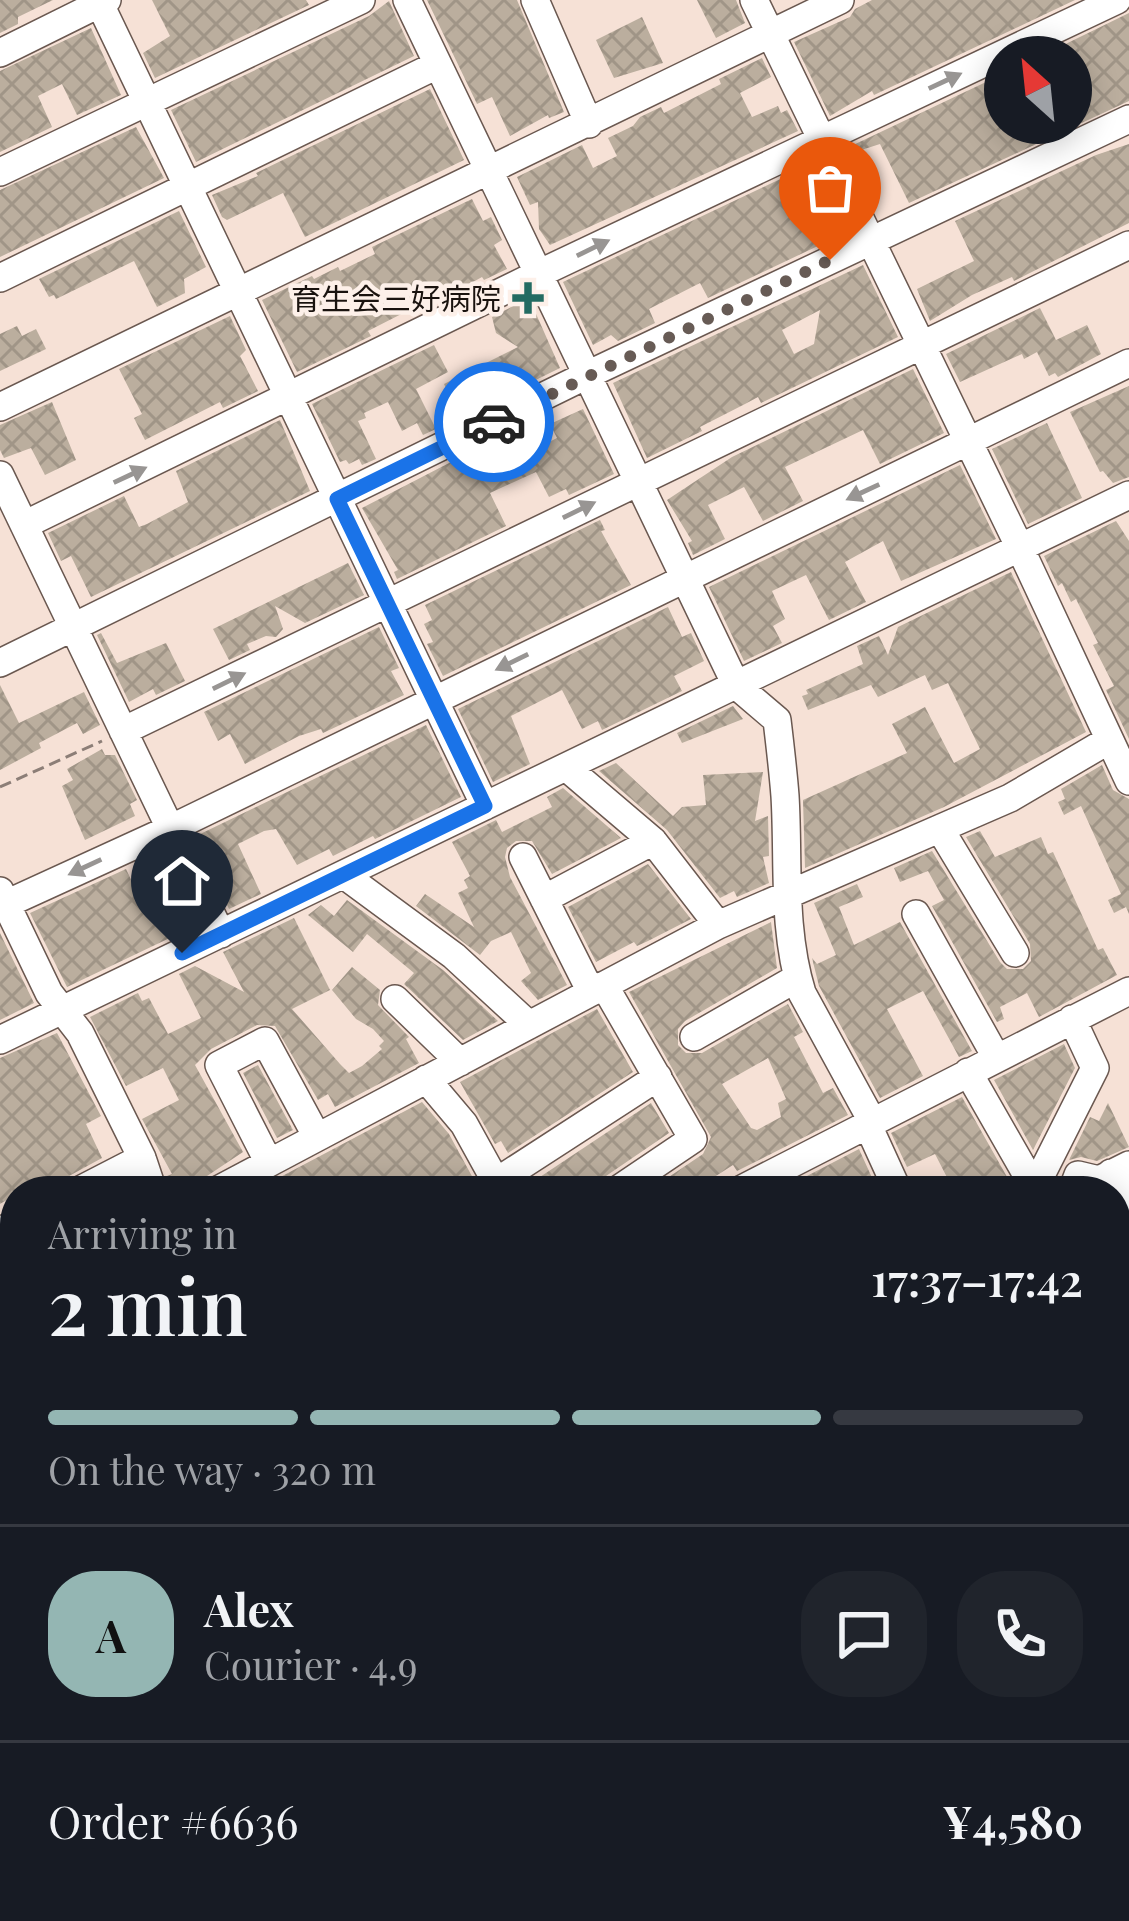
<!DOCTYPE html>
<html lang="en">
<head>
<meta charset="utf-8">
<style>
  body { margin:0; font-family:"Playfair Display","Noto Sans JP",serif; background:#20242c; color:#f1f3f6; height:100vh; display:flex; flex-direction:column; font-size:45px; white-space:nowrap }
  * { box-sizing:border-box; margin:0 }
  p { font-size:39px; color:#9ea1a6 }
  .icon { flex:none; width:66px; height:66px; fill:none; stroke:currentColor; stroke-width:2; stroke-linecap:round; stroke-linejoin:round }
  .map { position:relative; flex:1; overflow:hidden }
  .side { position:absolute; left:0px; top:1176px; width:1131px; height:747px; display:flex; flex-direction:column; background:#171b24; border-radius:48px 48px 0 0; box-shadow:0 6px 30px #0003 }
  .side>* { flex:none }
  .needle { width:78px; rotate:333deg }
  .buttons { position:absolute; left:984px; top:36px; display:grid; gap:24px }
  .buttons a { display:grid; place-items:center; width:108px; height:108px; border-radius:50%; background:#171b24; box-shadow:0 6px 30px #0003; font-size:60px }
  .pin { position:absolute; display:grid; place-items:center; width:102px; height:102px; color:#fff; margin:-123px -51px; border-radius:50% 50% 50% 0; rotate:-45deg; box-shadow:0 0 12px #0007 }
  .pin .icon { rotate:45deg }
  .courier { position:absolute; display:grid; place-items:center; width:120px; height:120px; margin:-60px; border:9px solid #1a73e8; border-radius:50%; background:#fff; color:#222; box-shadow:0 3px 15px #0007 }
  .headline em { font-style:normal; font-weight:600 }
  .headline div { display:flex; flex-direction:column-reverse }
  .headline { display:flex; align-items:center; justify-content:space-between; height:204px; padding:0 48px }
  h1 { font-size:78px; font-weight:600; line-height:90px }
  .bar { display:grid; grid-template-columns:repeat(4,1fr); gap:18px 12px; align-content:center; height:144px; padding:0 48px }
  .bar i { height:15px; border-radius:9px; background:#363941 }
  .bar .current { background:#94b6b3 }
  .bar p { grid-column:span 4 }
  .line { display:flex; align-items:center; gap:30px; padding:0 48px; border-top:3px solid #363941 }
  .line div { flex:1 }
  .round { display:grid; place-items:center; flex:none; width:126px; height:126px; border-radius:48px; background:#20242c }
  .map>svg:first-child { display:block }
  .building { fill:url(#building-cross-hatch); fill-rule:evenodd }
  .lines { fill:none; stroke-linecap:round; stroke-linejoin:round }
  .minor-casing { stroke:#6a5850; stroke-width:30 }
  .path { stroke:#8c7e77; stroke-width:3; stroke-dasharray:12 6; stroke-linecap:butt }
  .minor { stroke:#fff; stroke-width:27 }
  .oneway { fill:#989593 }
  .done { stroke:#675b55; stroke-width:12; stroke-dasharray:0 21.6 }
  .route { stroke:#1a73e8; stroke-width:15 }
  .poi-dot { fill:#236b62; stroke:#fdf0e9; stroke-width:4.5 }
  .labels { text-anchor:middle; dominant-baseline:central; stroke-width:9; stroke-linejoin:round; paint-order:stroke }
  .poi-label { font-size:30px; fill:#1a130f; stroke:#fdf0e9; text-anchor:end }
</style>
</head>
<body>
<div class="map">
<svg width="1129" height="1921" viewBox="0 0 1129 1921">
  <defs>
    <pattern id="building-cross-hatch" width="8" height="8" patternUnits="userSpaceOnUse" patternTransform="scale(3)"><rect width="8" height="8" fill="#bbae9e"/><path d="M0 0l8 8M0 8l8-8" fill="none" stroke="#a09587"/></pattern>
  </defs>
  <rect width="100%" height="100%" fill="#f6e1d6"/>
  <path class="building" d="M0,0H53L18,17V24L0,33Z
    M152,0H306L309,5L155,78L143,53L170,36Z
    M427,0H517L564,112L549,118L548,115L510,136L492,97L477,104Z
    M697,0H736L745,23L716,38Z
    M872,0H1075L874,95L872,91L830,116L794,42L850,17L855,9Z
    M389,1L414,56L196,162L171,110L369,16Z
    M1129,13V101L909,203L880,144L852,153L849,147L1005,73V123H1071V57H1039Z
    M642,17L663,63L614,78L596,40Z
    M91,28L121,95L77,115L62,84L38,96L52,127L0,152V71Z
    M762,58L771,77L740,93L752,117L778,106L781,113L787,110L798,131L550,245L539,229L538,202L530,205L517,177L582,145L593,168L617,156L608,138L633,126L640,117L661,107L664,113L721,84L719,79Z
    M430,89L464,160L305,237L283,193L227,220L222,217L212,195L258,176L256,173Z
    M136,127L164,178L0,257V190Z
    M1129,144V223L1014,281L1012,277L972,295L930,321L917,289L974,261L955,221L1096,155Z
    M812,164L816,173L799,181L818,219L827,214L839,236L708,298L700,283L649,309L655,323L618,341L611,335L593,345L563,282Z
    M472,199L483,221L491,217L502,240L494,245L507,269L484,280L482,277L428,307L427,304L417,306L368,331L371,336L297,372L262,300L312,276L314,279L338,267L340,271L375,254L372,247Z
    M179,211L206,267L184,279L185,293L157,307L134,261L56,299L54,295L49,297L39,279Z
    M863,265L898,337L761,403L758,397L745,404L700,427L702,431L647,458L613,383ZM820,310L814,344L794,354L782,330Z
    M529,298L560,368L471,412L468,407L457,412L444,384L518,347L496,333L492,317Z
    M1040,308L1056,340L1087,325L1101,354L1058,377L1055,373L1049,376L1037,352L1024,359L1022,354L960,382L946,354Z
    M230,316L246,350L240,356L258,391L223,408L220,402L145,440L134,418L142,414L119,369Z
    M17,326L22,336L36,329L46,349L0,371V334Z
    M434,345L448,372L416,389L436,429L423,435L417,423L402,431L388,402L364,413L366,418L358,421L376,459L362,465L359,459L349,464L346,460L340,462L312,404Z
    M913,369L944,433L880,464L863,430L785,467L803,501L763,521L744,487L708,505L725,539L693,555L688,543L692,541L667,500L732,457Z
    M1129,386V477L1113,483L1103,471L1100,472L1070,412Z
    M52,402L76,460L45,475L31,448L4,458L0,450V425Z
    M583,409L614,474L569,495L566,489L549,497L536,472L490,493L506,526L397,579L394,572L398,570L362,508L451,462L456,467L485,454L482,447L523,430L533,450L557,438L550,424Z
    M280,420L310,491L91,597L71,556L61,561L48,533L124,496L139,527L147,524L188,502L176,471Z
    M1047,423L1082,498L1028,524L992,449Z
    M960,465L996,539L901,581L883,541L845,562L866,602L829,620L806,575L772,591L785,619L773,626L782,643L744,661L709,587Z
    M600,520L605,530L601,531L631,585L443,676L427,644L433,642L424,624L432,620L425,605Z
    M1116,521L1129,541V739L1106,690L1114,686L1093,645L1098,643L1076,599L1071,602L1062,583L1058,586L1044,556Z
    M348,563L364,595L305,623L275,606L283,629L276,637L266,636L247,644L250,650L229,660L213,629Z
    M1011,572L1086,732L944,807L805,868L803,800L907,753L892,724L925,707L954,763L980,749L948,683L932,690L925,675L878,697L871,685L808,710L802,696L808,694L806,690L863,664L857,646L879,636L888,655L898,627Z
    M668,607L682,637L691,633L704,661L674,676L682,691L602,730L598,721L582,729L562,690L511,716L530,764L493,782L458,709Z
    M379,627L399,668L391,671L404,695L323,733L321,729L299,736L245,764L230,734L218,741L204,712Z
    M101,633L117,663L166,643L185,681L156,695L153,689L129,702L97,635Z
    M0,685L19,723L84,692L100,725L83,734L77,723L39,743L41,748L0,770Z
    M733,706L743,719L682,743L677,733Z
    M426,725L461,797L375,839L373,836L333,856L329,849L297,865L276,829L264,831L238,844L261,894L229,909L194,837Z
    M102,749L105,755H115L137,800L130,804L135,816L85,840L62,786L73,780L67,769Z
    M616,763L673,816L682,807L706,805L703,775L763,772L755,821L768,816L769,856L763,857L769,883L737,897L734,891L720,898L667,830L599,771Z
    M1102,765L1113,790L1129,799V914L1126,907L1114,913L1108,900L1121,894L1081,806L1064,815L1058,802L1065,799L1061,789Z
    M563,788L621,838L552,874L532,841H516L507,848L505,857L510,877L567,985L538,1000L521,981L531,973L511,932L491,941L480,955L416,906L425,894L474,927L458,893L468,888L464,880L470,876L452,842L496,820L502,832L552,807L547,797Z
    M980,831L995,857L1041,837L1048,854L1053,852L1098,950L1103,948L1117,975L1039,1017L1027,993L1000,1007L1004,1019L997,1022L932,906L944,900L928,871L900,882L894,868L932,851L1000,962L1007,969H1023L1031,961L1030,944L966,837Z
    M648,864L691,919L648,941L637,946L634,942L596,962L568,907Z
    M126,869L134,886L166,870L197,925L67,987L30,913Z
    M857,884L863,897L839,907L854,945L900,922L972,1051L959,1057L923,991L887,1009L923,1076L880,1098L819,986L812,958L817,964L836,955L814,903Z
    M347,900L443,970L498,1021L463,1040L404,984L414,973L367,934L353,952L308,915L321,905L334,916Z
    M294,918L330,990L292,1009L340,1064L349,1073L362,1066L382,1049L379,1046L384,1041L373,1029L356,1019L332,990L352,967L380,990L378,1005L409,1037L406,1039L419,1063L335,1107L328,1094L318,1100L275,1026L257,1025L211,1049L195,1065L243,1152L207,1176L198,1191H171L167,1176L172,1174L142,1119L179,1100L163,1068L126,1086L90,1017L138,993L142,1001L149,998L168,1034L201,1018L179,974L195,966L244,992L223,952Z
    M771,922L777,968L685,1021L678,1029V1045L686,1053H702L788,1004L803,1032L794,1037L823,1093L833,1088L848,1115L737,1171L733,1165L705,1183L709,1191H648L703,1154L711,1137L629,992ZM768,1058L786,1099L778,1103L781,1117L757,1130L751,1128L722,1084Z
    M0,933L34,1003L0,1020Z
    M597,1009L633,1072L508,1153L501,1141L495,1144L460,1082Z
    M57,1033L101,1116L86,1124L102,1158L69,1176L59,1191H15V1195L0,1204V1058Z
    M1064,1044L1075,1068L1033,1150L994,1080Z
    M258,1065L293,1130L277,1138L243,1073Z
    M962,1097L1015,1191H954L935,1154L907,1167L891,1133Z
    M422,1102L449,1134L480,1191H254Z
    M651,1103L669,1133L606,1176L598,1191H519Z
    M1108,1103L1129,1147L1097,1161L1081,1157L1069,1160L1090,1117L1099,1121Z
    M859,1149L878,1191H778Z"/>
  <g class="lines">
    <g class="minor-casing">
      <path id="minor" d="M98,0L485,806
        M407,0L736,685L777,720C780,745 783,770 785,796C789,862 782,928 802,993L872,1121
        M535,0L589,124
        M754,0L1020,548L1129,781
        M0,53L107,0
        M0,172L361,0
        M0,278L437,65
        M0,407L840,0
        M0,475L221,934
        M24,525L536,275L1117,0
        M0,663L585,376L1129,119
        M123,731L1129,245
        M566,767L653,841L718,925
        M940,829L1015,953
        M523,857L591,992
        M344,875L454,956L529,1025
        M0,891L49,993L80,1033L142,1158L153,1191
        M544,899L653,841
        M6,904L170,829L1129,363
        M916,914L996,1057
        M604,985L693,1139L616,1191
        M395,999L460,1062
        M694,1037L797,978
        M0,1040L1129,495
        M968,1072L1035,1189
        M426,1079L464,1124L501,1191
        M867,1123L898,1191
        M269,1163L219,1065L265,1041L317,1137
        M1111,1173L1129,1202
        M496,1182L658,1077
        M78,1191L142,1158
        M216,1191L718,925L1010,798L1109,740
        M738,1191L1129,991
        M1033,1191L1095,1068L1072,1019
        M1072,1191L1078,1175L1099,1180L1129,1165
        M0,1231L15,1224
        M0,1305L15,1297
        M0,1328L5,1340L15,1346
        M1116,1384L1129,1372
        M0,1428L15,1423
        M1116,1431L1129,1444
        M1116,1500L1129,1488
        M10,1527L15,1525
        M1116,1553L1129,1568
        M0,1611L15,1604
        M0,1691L15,1684
        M1116,1712L1129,1706
        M1116,1762L1129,1789
        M279,1908L285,1921
        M339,1908L346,1921
        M421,1908L427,1921
        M864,1908L870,1921
        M932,1908L939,1921
        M136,1919L137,1921
        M223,1921L249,1908
        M715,1921L741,1908
        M1022,1921L1049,1908
        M1086,1921L1112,1908"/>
    </g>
    <path class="path" d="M0,787L102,741"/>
    <use href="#minor" class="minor"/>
  </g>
  <defs><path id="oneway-solid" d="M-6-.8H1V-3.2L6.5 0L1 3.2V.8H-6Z" transform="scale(3)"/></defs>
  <g class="oneway">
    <use href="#oneway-solid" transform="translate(945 81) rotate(-25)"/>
    <use href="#oneway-solid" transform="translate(593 248) rotate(-26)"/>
    <use href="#oneway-solid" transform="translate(130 475) rotate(-25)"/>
    <use href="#oneway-solid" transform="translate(863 492) rotate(155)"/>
    <use href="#oneway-solid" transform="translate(579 510) rotate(-26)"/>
    <use href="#oneway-solid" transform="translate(512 662) rotate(154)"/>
    <use href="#oneway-solid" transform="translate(229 681) rotate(-26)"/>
    <use href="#oneway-solid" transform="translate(85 867) rotate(155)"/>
  </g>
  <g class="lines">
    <path class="done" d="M494,422L830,260"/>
    <path class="route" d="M182,953L485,806L337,499L494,422"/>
  </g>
  <path class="poi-dot" d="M522 280h12v12h12v12h-12v12h-12v-12h-12v-12h12z"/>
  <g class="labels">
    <g class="poi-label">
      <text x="501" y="298">育生会三好病院</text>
    </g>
  </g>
</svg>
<div class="buttons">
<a><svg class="needle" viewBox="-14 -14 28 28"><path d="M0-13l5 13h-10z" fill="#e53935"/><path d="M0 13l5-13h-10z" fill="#9ea1a6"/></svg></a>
</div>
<div class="pin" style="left:830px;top:260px;background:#ea580c"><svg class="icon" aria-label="bag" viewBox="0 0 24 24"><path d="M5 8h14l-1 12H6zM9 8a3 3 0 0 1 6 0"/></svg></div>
<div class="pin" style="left:182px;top:953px;background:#1f2937"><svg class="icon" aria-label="home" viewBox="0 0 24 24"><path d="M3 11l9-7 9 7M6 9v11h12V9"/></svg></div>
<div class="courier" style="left:494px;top:422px"><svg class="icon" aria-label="car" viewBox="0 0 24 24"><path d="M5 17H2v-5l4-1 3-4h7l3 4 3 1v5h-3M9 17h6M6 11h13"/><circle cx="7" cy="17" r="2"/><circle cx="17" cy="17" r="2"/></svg></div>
<section class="side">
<div class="headline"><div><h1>2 min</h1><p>Arriving in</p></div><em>17:37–17:42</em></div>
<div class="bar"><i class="current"></i><i class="current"></i><i class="current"></i><i></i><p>On the way · 320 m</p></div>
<div class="line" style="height:216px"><b class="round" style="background:#94b6b3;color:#111">A</b><div><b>Alex</b><p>Courier · 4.9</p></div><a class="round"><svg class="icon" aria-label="chat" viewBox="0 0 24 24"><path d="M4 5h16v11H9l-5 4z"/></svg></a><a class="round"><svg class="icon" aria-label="phone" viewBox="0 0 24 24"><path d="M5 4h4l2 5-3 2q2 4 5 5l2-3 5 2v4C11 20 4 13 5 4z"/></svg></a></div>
<div class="line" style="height:156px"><div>Order #6636</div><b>¥4,580</b></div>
</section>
</div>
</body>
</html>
